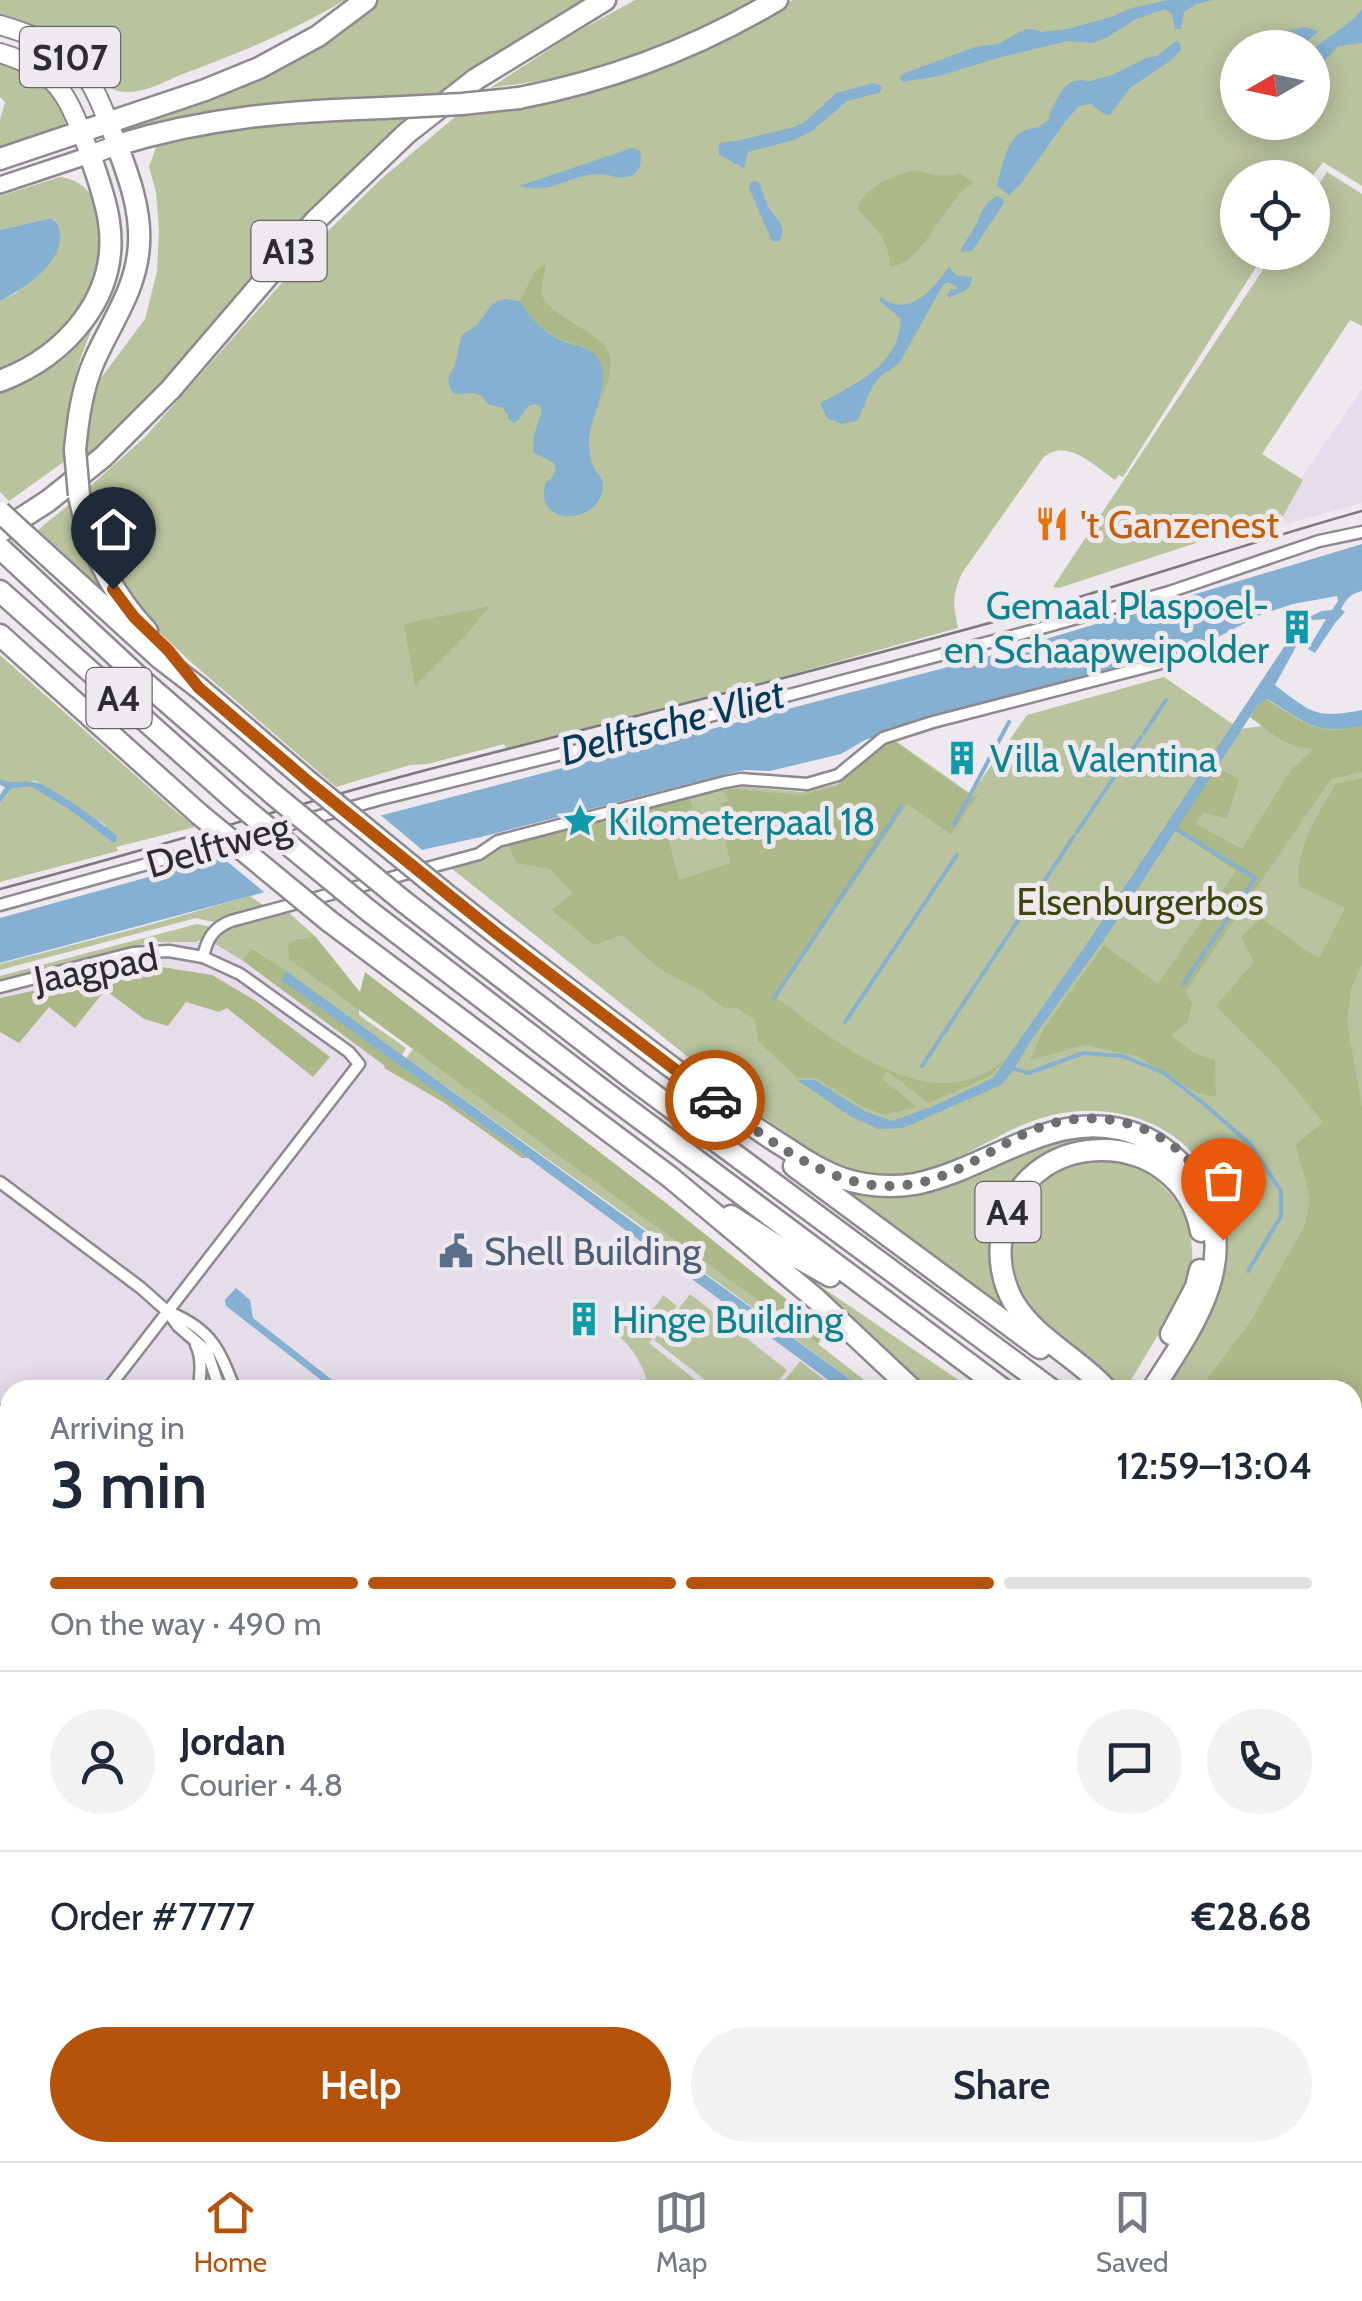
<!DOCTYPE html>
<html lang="en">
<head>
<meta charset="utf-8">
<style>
  body { margin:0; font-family:Cabin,sans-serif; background:#f2f2f3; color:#1f2937; height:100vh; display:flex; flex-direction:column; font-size:38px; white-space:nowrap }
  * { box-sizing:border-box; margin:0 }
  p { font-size:32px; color:#747a83 }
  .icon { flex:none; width:55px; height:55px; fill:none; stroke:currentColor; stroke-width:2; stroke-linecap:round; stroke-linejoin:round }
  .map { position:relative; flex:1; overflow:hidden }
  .side { position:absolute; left:0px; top:1380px; width:1362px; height:782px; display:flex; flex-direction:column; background:#fff; border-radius:30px 30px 0 0; box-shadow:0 5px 25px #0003 }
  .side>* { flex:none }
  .needle { width:65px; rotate:261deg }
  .buttons { position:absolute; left:1220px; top:30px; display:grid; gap:20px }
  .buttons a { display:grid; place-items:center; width:110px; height:110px; border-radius:50%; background:#fff; box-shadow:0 5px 25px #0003; font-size:50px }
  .pin { position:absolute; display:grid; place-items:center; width:85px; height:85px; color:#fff; margin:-102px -42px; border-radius:50% 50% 50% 0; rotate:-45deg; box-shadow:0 0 10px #0007 }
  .pin .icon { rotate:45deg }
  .courier { position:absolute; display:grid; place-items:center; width:100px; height:100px; margin:-50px; border:8px solid #b45309; border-radius:50%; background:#fff; color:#222; box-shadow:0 2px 12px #0007 }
  .head em { font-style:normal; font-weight:600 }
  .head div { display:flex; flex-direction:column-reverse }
  .head { display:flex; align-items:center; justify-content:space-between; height:170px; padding:0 50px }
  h1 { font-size:65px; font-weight:600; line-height:75px }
  .bar { display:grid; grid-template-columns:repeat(4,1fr); gap:15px 10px; align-content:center; height:120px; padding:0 50px }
  .bar i { height:12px; border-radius:8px; background:#e0e1e3 }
  .bar .current { background:#b45309 }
  .bar p { grid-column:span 4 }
  .line { display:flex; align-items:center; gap:25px; padding:0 50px; border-top:2px solid #e0e1e3 }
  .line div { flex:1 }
  .round { display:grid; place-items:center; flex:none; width:105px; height:105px; border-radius:52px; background:#f2f2f3 }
  .cta { display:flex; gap:20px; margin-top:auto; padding:20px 50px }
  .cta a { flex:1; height:115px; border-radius:60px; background:#b45309; color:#fff; font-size:40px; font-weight:600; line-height:115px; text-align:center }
  .cta a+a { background:#f2f2f3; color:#1f2937 }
  .dock { display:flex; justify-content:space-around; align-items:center; height:140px; border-top:2px solid #e0e1e3; background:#fff; font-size:28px; color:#747a83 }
  .dock a { display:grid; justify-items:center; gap:5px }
  .dock .current { color:#b45309 }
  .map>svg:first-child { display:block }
  .built { fill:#e5dde9 }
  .green { fill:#b9c39d; fill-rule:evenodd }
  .forest { fill:#adb888 }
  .water { fill:#85b0d2 }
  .pier { fill:#ede9ef }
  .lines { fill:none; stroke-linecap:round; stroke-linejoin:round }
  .stream { stroke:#85b0d2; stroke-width:4 }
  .street-casing { stroke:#8d898f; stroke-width:15 }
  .secondary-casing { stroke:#8d898f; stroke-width:20 }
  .primary-casing { stroke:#8d898f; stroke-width:22 }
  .highway-casing { stroke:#8d898f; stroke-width:25 }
  .street { stroke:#fff; stroke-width:10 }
  .secondary { stroke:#fff; stroke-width:15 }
  .primary { stroke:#fff; stroke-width:18 }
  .highway { stroke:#fff; stroke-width:20 }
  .tram { stroke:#7b797c; stroke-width:2.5 }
  .highway-bridge-casing { stroke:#8d898f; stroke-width:25; stroke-linecap:butt }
  .highway-bridge { stroke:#fff; stroke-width:20 }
  .done { stroke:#706e72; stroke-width:10; stroke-dasharray:0 18 }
  .route { stroke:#b45309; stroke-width:12 }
  .labels { text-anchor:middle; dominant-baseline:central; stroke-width:10; stroke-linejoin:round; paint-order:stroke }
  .shield { fill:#ede9ef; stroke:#676568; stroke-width:2.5 }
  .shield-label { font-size:35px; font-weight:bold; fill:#2d2c2e }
  .food-label { font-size:38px; fill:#c56008; stroke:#ede9ef; text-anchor:start }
  .culture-label { font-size:38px; fill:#0d838f; stroke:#ede9ef; text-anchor:start }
  .street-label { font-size:38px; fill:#2d2c2e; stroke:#ede9ef }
  .park-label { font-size:38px; fill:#3c460d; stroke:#ede9ef }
  .service-label { font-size:38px; fill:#4e5e75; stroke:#ede9ef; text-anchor:start }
  .water-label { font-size:40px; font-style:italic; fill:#003959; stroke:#ede9ef }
</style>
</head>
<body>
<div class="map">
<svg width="1362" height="2161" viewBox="0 0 1362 2161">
  <rect width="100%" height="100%" fill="#ede9ef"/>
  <path class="built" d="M1362,389V503L1267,529Z
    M203,927L321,1016L870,1390H10V2152H1352L1353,1738L1362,1745V2161H5L0,2158V982Z"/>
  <path class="green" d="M0,0H345C294,31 236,54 180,75C164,82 146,92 128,92C114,92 103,85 94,75L0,21Z
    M378,0H587L559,16L443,96L131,135L123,128C184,107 246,88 303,56C330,41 354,19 378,0Z
    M635,0H764L733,18L570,82L545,80L490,88L573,34Z
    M793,0H1362V186L1323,162L1312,177L1238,178V252L1265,253L1123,477L1119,475L1115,480C1094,466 1067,437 1043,458L962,573C952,596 953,604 958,628L659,711L506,748L504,744L428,764L410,765L336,787L192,663L158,631L127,595L107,561L86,490L145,437L326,233L380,180L461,112L507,108L775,11ZM1238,48H1312V122H1238Z
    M0,57L38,74L68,113L64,126L58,131L0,150V120L5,102L0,97Z
    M421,114L83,465L85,434L95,386L145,319L157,271L159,230L156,192L149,167L157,145L168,135L240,124Z
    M1327,172L1362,194V326L1350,320L1262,454L1303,480L1282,518L1208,539L1059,588L1053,587L1274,253L1312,252L1313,194Z
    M60,177C122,185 102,282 76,316C67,328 47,347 36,355C26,362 11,366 0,372V301L16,293L60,242L58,224L51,218L0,230V196Z
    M105,301C94,325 82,349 76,375C69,403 68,432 65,461L9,501L0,492V388Z
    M71,503L76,528L109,597L38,530Z
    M0,655L173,809L195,827L116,847L118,851L0,882V803L11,789L30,785L67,808L112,842L105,825L35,781L12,784L0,779Z
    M1164,677L1240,729L1362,713V1558L1353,1550L1352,1390H1162C1184,1355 1215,1318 1224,1276C1246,1173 1164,1097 1063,1113C1002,1122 955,1174 892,1175C852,1176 819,1155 786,1135L451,868V865L488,854L508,844L733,786L802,792L837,784L870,755L893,739L971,794L1027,715Z
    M250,896L266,907L224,919L218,923L196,918L0,970V964L149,925Z
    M288,912L315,936L298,939L359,1008V1015L406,1048L402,1055L253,948L242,960L212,942L222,931Z
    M197,924L212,927L204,938L196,942H151L0,982V976Z
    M414,1048L818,1344L877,1390H865L630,1218L406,1058Z
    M1076,1130L1146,1141L1190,1186L1091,1142L1003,1205L1018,1319L839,1191L840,1186L856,1190Z
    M1096,1160C1125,1161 1152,1171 1171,1195C1192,1220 1199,1259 1185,1290C1179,1304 1169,1317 1161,1330C1149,1350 1137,1370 1125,1390H1120L1046,1335L1026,1313L1005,1255L1024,1197L1050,1174L1076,1163Z
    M751,1239L954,1377L973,1390H927L845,1317Z
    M690,1294L787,1370L771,1390H718L654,1340Z
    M663,1295L677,1306L649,1343L708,1390H649C645,1367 633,1347 615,1333L631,1312C647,1314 656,1309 663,1295Z
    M800,1361L837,1390H777Z"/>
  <path class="forest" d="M914,170C930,174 944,179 960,173L973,183C944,200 922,267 890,266C888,237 876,230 858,209C861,189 894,175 914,170Z
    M545,264C546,275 539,286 542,295C544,301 548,304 552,308C588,339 629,337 602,397L603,385L585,347C558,341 535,327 520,301L535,271Z
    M490,606L466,635L415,686L404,624Z
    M1266,699L1308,725L1333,731L1362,726V772L1331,779L1185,992L1192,1003L1188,1022L1171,1035L1194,1053L1215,1060L1216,1097L1197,1093L1137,1056L1085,1045L1030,1060L1044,1028L1104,945L1158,984L1236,871L1175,830L1217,767L1239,780L1227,818L1203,813L1196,824L1242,849L1290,771L1313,749C1285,746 1272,734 1250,717L1257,706Z
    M894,741L972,797L978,795L951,834L907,804L776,998C825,1033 898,1095 963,1081C979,1078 992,1069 1005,1060L990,1076L929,1103L887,1071L882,1079L917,1107L884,1115L861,1106L816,1078H797L758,1041L755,1020L738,1008H725L700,990L661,970L622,935L594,945L552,910L573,893L550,869L517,863L508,846L556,831L689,796L693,808L664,822L679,880L731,863L725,841L731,839L721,803L728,801L724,791L734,789L802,795L837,786L870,757Z
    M1362,778V965L1351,989L1347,1022L1362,1107V1554H1357L1352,1550V1390H1201V1387L1251,1321L1305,1225L1310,1199L1296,1145L1323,1122L1278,1068L1216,1006L1254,962L1241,937L1261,918L1319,959L1345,908L1299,886C1295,849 1317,815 1336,784Z
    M315,936L360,992L365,972L666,1203L815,1322L822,1337L818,1344L289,959L288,945L298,939Z
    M252,948L286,971L282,980L528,1158H522L443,1102L384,1068L385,1066L242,960Z
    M162,967L212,975L256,1001L330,1057L313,1077L227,1008L219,1012L186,1002L168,1026L144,1019L105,990L75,1028L49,1007L19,1043L0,1032V998L134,969Z"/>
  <path class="water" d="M1168,0H1213L1196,4L1184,12L1181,29H1175L1172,14L1165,9L1136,19L1106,38L1092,43L1068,41L1001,57L939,76L902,82L900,76L905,73L975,47L998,44L1023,30L1032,29L1041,32L1067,29L1108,18L1132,8Z
    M1362,9V43L1338,46L1313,74V49L1355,18Z
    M1305,27L1319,31L1308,40L1305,47H1266L1287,31Z
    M1176,41L1180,43L1181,50L1170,61L1130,88L1110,115L1104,114L1091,104L1079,106L1068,118L1020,185L1009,195L997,186C1001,170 1006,143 1020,133C1031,126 1037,131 1049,119L1051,109L1063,89L1071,82L1080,80L1090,81L1112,75L1146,58L1157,56Z
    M874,83L880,85L882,89L879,93L847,101L812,131L794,140L748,152L744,168L719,155V143L736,141L795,127L806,121L836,93Z
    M632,148L640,151C641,159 642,167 635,173C624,183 609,173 597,174C566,176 553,195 519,186Z
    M754,181L759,182C762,190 765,198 768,206C775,221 789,223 779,242L772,241L749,188L750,183Z
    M997,196L1003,199L1004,203L972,251L961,252C963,243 968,239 973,230C982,215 980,206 997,196Z
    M51,218L58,224C59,230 61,235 60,241C57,267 21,290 0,301V230Z
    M949,267L956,275L972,277C970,293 961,291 949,298L947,295L951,289H957V286L947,282L943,285L901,360C895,368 888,370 881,376C869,387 865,407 857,421L842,424L827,418L820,403C856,384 899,365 901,319L879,300L881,297C909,319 932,290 949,267Z
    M504,299L520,301C530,319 547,335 565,342C572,345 581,345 587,349C623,370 588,416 589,443C589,450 590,459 593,466C596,474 603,476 603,486C601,526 531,528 546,482L551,479L556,470L554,463L533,452L534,435L542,411L540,406C525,399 524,417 515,423L508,419V415L503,408L488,404L482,396L474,393L454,394C443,378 451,377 456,361C458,353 459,344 462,335L477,325L493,303Z
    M1362,544V591C1350,594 1346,599 1341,609L1345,612L1335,623L1315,653L1308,649L1326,619L1313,620L1309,617L1322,611L1332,610L1338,601L1337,596L1293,604L1262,614L1207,643L988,701L865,740L841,754L770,771L745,770L727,774L481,837L426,849L0,963V918L192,865L986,657Z
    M1290,638L1297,645L1275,685C1312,713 1315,719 1362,710V726C1314,735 1306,723 1267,699L1257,706L1104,940L1032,1039L1014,1069L1001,1085L903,1128L878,1129L850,1116L797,1080H815L866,1112L893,1121L936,1105L993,1078L1090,939Z
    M0,779C14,785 19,780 33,782C48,783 104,824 117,836L116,842H112L67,808L30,786L11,789L0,803V795L5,787L0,785Z
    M286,971L865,1390H842L528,1158L281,980Z
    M236,1288L250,1300L253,1318L345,1390H334L226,1306L225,1300Z"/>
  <path class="pier" d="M378,813L427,854L269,896L218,854Z"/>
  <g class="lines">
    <path class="stream" d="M1144,733L1166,700
      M954,825L1009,722
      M1176,829L1255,878L1183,984
      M1077,832L1141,737
      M1037,892L1074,836
      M774,998L901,807
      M845,1022L957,855
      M922,1066L1033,898
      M1014,1069L1029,1073L1083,1053L1123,1056L1164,1073L1203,1103L1250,1144L1281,1191V1216L1248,1271"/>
    <g class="street-casing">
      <path id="street" d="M0,905L381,799L642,734L1031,631L1169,592L1319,541L1362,532
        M203,957C207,939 213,928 231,921L479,854L498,841L725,782L741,779L807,784L838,775L883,738L933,722L1204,652
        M0,987L133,953L169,951L203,957L240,974L349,1052L359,1064L107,1390
        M0,1182L141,1288L168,1312L178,1326L207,1351L220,1390
        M169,1312C212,1330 219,1349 235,1390
        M196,1345C203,1359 200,1375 199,1390
        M0,1411L10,1418
        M0,1525L10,1513
        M0,1788L10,1775
        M1352,1911L1362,1899
        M0,1939L10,1946
        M0,1954L10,1961
        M0,2015L10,1990
        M1352,2121L1362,2109
        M11,2152L25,2161
        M57,2161L64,2152
        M250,2161L256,2152
        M554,2161L561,2152
        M607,2161L614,2152
        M925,2161L932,2152
        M1158,2161L1165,2152
        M1321,2161L1328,2152"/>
    </g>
    <g class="secondary-casing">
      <path id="secondary" d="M0,185L90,155
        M0,1663L10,1651
        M0,1698L10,1685
        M1352,1801L1362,1808
        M814,2152L824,2161
        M891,2152L903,2161
        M1180,2152L1190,2161
        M1214,2152L1225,2161"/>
    </g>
    <g class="primary-casing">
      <path id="primary" d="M0,25C81,49 89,71 117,145L90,155C69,99 61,71 0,53"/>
    </g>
    <g class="highway-casing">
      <path id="highway" d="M519,98C612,80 695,49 777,0
        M0,159L205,90L259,68L318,36L366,0
        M0,381C66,356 120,296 109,222C106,199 97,176 90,155
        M75,450C78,419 82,388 95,359C112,321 137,288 139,244C141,210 129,177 117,145C208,117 289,111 383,108
        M79,495C89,547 110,592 147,631
        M0,532L48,501L103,457L171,389L316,220L407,133L476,79L605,0
        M26,536L160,658L199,688L310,783
        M0,548L144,682L273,794
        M0,591L239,804
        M0,635L199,814
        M442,891C521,954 602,1015 682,1075C717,1101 751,1126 788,1149C804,1160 822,1171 841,1178C865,1186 891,1188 915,1184C994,1168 1062,1099 1146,1138C1168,1149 1188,1168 1200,1189C1242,1262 1191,1329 1152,1390
        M403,901L634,1080L1052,1390
        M369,911L602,1090L1004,1390
        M329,921L670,1177L816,1299L913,1390
        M794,1166L1040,1348
        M731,1216L782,1249L830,1276
        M1171,1334L1196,1287L1200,1270
        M1107,1390C1079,1358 1036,1340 1013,1301C1002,1281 998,1257 1002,1235C1018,1124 1180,1121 1201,1231
        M1352,1578L1362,1585
        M1352,1604L1362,1610
        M1352,1638L1362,1644
        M1352,1675L1362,1681"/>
    </g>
    <use href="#street" class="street"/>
    <use href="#secondary" class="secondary"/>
    <use href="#primary" class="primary"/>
    <use href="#highway" class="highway"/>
    <path class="tram" d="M0,889C144,851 286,807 430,769C627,718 825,669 1022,614C1136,581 1248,543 1362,511
      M0,1680L10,1668
      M1190,2152L1201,2161"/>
    <g class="highway-bridge-casing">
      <path id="highway-bridge" d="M383,108L462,104L519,98
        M75,450L79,495
        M0,512L26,536
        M310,783L442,891
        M273,794L403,901
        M239,804L369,911
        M199,814L329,921"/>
    </g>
    <use href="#highway-bridge" class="highway-bridge"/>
  </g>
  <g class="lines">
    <path class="done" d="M715,1100C763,1136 827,1187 890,1186C942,1186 980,1156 1024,1134C1071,1111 1126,1113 1169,1143C1202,1166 1218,1202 1223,1240"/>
    <path class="route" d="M113,589L134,617L168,650L199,688L310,783L497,934L715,1100"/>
  </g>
  <defs>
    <g id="restaurant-bare" transform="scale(2.7)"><path d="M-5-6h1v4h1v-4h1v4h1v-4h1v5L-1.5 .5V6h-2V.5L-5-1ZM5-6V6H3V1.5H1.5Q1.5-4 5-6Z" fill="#e8710a" stroke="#ede9ef" stroke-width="2.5" paint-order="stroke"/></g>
    <g id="building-bare" transform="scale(2.7)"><path d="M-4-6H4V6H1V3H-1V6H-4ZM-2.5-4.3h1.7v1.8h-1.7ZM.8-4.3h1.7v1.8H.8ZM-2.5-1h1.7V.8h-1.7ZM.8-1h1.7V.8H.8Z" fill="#0f9aa8" stroke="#ede9ef" stroke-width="2.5" paint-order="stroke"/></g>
    <g id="sight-bare" transform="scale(2.7)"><path d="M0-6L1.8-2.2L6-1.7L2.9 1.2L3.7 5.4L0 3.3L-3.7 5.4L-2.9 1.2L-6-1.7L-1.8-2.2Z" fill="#0f9aa8" stroke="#ede9ef" stroke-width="2.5" paint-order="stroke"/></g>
    <g id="civic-bare" transform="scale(2.7)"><path d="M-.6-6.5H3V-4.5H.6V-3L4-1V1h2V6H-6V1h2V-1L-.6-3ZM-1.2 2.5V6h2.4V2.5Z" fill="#5c6f8a" stroke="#ede9ef" stroke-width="2.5" paint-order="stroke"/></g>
  </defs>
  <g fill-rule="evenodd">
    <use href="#restaurant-bare" x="1052" y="524"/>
    <use href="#building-bare" x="1297" y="627"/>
    <use href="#building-bare" x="962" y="758"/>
    <use href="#sight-bare" x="580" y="821"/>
    <use href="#civic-bare" x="456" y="1251"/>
    <use href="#building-bare" x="584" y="1319"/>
  </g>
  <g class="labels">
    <g class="shield">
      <rect x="20" y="27" width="100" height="60" rx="8"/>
      <rect x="251.5" y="221" width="75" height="60" rx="8"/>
      <rect x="86.5" y="668" width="65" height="60" rx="8"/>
      <rect x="975.5" y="1182" width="65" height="60" rx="8"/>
    </g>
    <g class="shield-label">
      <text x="70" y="57">S107</text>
      <text x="289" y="251">A13</text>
      <text x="119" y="698">A4</text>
      <text x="1008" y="1212">A4</text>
    </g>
    <g class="food-label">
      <text x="1080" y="524">'t Ganzenest</text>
    </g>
    <g class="culture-label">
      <text x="1269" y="605" text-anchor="end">Gemaal Plaspoel-<tspan x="1269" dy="44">en Schaapweipolder</tspan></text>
      <text x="990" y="758">Villa Valentina</text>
      <text x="608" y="821">Kilometerpaal 18</text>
      <text x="612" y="1319">Hinge Building</text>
    </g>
    <g class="street-label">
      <text transform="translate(218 845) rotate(-16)">Delftweg</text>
      <text transform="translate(96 968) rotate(-11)">Jaagpad</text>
    </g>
    <g class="park-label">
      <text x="1140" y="901">Elsenburgerbos</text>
    </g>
    <g class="service-label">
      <text x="484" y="1251">Shell Building</text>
    </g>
    <g class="water-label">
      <text transform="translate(672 722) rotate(-15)">Delftsche Vliet</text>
    </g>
  </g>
</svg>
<div class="buttons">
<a><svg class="needle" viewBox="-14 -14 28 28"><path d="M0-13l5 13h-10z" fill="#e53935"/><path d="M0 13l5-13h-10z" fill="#747a83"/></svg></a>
<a><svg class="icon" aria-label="locate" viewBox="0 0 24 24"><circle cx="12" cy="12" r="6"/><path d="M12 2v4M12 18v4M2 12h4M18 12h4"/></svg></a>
</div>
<div class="pin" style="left:1223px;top:1240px;background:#ea580c"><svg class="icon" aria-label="bag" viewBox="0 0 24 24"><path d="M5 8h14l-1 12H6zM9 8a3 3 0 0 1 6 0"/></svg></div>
<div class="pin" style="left:113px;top:589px;background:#1f2937"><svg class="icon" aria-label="home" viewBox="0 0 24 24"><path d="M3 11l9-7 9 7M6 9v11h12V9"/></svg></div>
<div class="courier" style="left:715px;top:1100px"><svg class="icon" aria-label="car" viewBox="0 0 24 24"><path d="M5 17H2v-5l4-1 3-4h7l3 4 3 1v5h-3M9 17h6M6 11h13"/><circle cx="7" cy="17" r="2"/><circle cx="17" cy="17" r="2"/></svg></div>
<section class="side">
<div class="head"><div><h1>3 min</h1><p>Arriving in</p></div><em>12:59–13:04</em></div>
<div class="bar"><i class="current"></i><i class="current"></i><i class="current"></i><i></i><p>On the way · 490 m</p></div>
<div class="line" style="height:180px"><a class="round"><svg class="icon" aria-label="person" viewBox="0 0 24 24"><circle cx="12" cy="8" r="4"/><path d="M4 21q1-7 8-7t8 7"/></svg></a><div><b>Jordan</b><p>Courier · 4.8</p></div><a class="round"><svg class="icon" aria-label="chat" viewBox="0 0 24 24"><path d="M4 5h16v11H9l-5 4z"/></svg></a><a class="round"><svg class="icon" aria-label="phone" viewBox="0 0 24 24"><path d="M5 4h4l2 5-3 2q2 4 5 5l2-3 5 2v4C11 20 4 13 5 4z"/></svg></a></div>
<div class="line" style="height:130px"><div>Order #7777</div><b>€28.68</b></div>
<div class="cta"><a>Help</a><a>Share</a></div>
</section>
</div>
<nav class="dock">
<a class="current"><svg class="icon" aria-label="home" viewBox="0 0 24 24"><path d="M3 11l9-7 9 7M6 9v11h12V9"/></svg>Home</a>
<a><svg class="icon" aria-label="map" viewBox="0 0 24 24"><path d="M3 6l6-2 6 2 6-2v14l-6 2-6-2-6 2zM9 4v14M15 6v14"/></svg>Map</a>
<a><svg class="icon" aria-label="saved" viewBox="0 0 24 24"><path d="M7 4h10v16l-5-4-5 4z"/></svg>Saved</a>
</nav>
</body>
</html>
